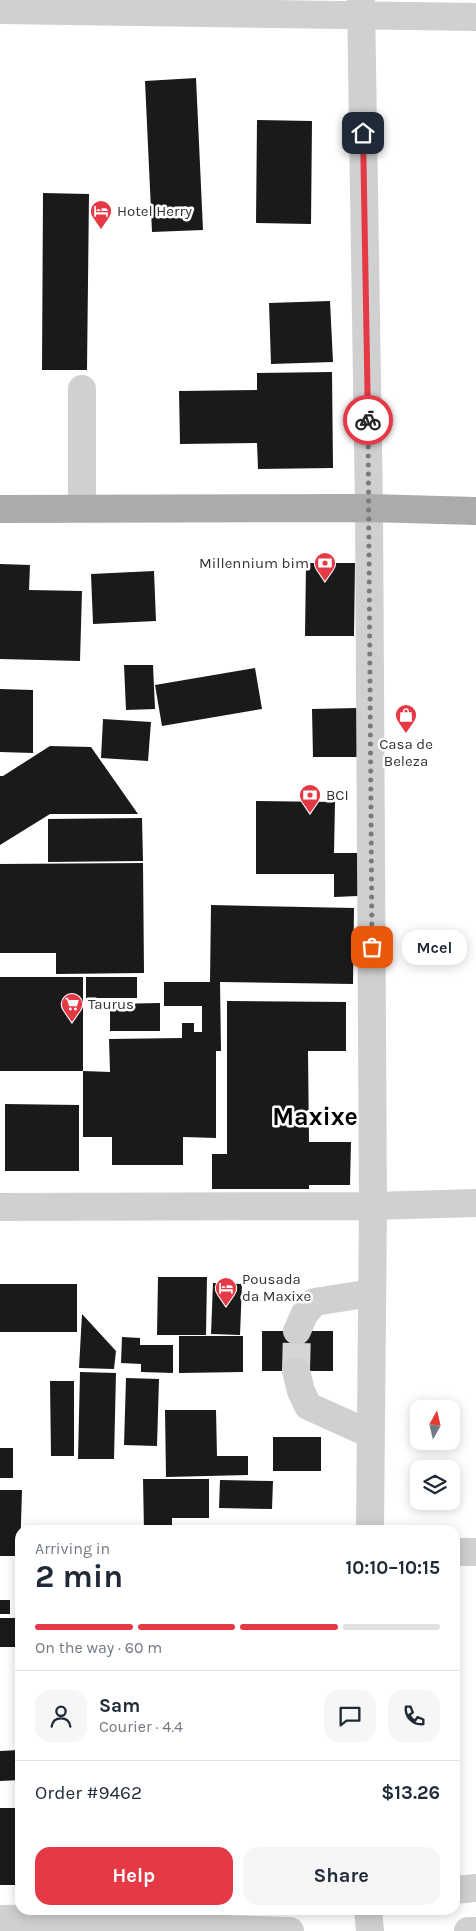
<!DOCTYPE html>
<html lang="en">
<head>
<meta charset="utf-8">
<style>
  body { margin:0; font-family:Karla,sans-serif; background:#f6f6f7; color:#1f2937; height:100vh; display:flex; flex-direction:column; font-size:19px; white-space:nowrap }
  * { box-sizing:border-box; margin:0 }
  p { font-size:16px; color:#747a83 }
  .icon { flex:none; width:28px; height:28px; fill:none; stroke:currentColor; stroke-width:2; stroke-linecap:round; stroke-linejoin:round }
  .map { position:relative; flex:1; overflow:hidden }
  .panel { position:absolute; left:15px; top:1525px; width:445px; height:390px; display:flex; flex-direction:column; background:#fff; border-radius:15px; box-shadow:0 2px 12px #0003 }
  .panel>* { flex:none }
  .needle { width:32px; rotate:8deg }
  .tools { position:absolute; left:410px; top:1400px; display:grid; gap:10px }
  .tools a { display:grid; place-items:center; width:50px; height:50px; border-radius:10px; background:#fff; box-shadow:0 2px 12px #0003; font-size:25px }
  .pin { position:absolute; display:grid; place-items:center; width:42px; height:42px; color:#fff; margin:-21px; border-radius:10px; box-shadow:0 2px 8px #0006 }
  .courier { position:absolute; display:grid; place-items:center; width:50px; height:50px; margin:-25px; border:4px solid #e63946; border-radius:50%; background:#fff; color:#222; box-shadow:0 1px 6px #0007 }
  .bubble { position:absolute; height:35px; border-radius:15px; background:#fff; box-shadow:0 2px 12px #0003; font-size:16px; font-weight:700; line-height:35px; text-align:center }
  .summary em { font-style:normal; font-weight:700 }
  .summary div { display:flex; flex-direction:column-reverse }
  .summary { display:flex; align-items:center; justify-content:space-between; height:85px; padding:0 20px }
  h1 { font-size:32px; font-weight:700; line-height:38px }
  .bar { display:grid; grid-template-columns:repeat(4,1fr); gap:8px 5px; align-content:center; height:60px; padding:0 20px }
  .bar i { height:6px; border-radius:4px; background:#e0e1e3 }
  .bar .selected { background:#e63946 }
  .bar p { grid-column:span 4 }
  .line { display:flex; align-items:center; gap:12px; padding:0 20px; border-top:1px solid #e0e1e3 }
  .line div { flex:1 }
  .round { display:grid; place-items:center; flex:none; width:52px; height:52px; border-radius:15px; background:#f6f6f7 }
  .button { display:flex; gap:10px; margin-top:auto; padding:10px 20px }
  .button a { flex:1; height:58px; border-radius:15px; background:#e63946; color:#fff; font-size:20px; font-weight:700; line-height:58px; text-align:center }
  .button a+a { background:#f6f6f7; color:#1f2937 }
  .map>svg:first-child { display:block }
  .building { fill:#1a1a1a }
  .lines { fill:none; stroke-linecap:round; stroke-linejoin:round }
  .minor-tunnel { stroke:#d6d6d6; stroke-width:28; stroke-dasharray:28 14; stroke-linecap:butt }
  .minor { stroke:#d0d0d0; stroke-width:28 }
  .major { stroke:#ababab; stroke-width:28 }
  .done { stroke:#7a7a7a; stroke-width:5; stroke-dasharray:0 9 }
  .route { stroke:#e63946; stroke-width:6 }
  .labels { text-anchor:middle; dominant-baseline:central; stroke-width:5; stroke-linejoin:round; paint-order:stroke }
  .poi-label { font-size:15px; fill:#333; stroke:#fff; text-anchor:start }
  .town-label { font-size:25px; font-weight:bold; fill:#000; stroke:#fff }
</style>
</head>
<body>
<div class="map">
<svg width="476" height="1931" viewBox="0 0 476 1931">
  <rect width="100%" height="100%" fill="#fff"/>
  <path class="building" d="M196,78L203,230L152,232L145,81Z
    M257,120L312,121L311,224L256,223Z
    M43,193L89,194L87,370H42Z
    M330,301L333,362L271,364L269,303Z
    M332,372L333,468L258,469L257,443L180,444L179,391L257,390V373Z
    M306,563H355L354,636H305Z
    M0,564L30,565L29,590L82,591L80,661L0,659Z
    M154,571L156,621L93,624L91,574Z
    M124,665H153L155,709L126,710Z
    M255,668L262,709L162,726L155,685Z
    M0,689L33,690V753L0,752Z
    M357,708V757H313L312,709Z
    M103,719L151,722L148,761L101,758Z
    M50,746L91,747L138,814H50L0,845V776H3Z
    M256,801L335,802L334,853H358V896L334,897V874H256Z
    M142,818L143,861L48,862V819Z
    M143,863L144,973L56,974V953H0V864Z
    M211,905L354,908L353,984L220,982L221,1051H216V1138L183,1137V1165H112V1137H83V1071L110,1072L109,1039L182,1038V1023H194V1032H202V1006H164V982H210Z
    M0,977H83V1071H0Z
    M86,977H137V998H86Z
    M227,1001L346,1002V1051H308L309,1142H351L350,1185H309V1189H212V1154H227Z
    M160,1003V1031H110V1004Z
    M5,1104L79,1105V1171H5Z
    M158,1277H207L206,1335H157Z
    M213,1283L242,1284L240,1335L211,1334Z
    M0,1284H77V1332H0Z
    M82,1314L116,1351L114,1369L79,1368Z
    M262,1331H333V1371H262Z
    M179,1336H243V1372L179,1373Z
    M122,1337L140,1338V1345H173V1373L141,1372V1364L121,1363Z
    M80,1372L116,1373L114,1459H78Z
    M126,1378L159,1379L157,1446L124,1445Z
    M50,1381H74V1456H51Z
    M165,1410H216L217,1456H248V1475L166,1477Z
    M273,1437H321V1471H273Z
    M0,1448H13V1478H0Z
    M143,1479H209V1518H172V1530H144Z
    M220,1480L273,1481L272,1509L219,1508Z
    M0,1490H22L20,1556H0Z
    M16,1577H20V1607H15Z
    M0,1600H10V1614H0Z
    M0,1618H20V1647H0Z
    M20,1750V1780L0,1781V1751Z
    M0,1808H19V1885H0Z"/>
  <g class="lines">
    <path class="minor-tunnel" d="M296,1371L297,1331"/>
    <path class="minor" d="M361,0L369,508L373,1206L370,1530
      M0,10L476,17
      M82,389V508
      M0,1207L373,1206L476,1203
      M297,1331L304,1315L314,1302L372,1293
      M296,1371L301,1391L308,1406L370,1434
      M455,1552H476
      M455,1890L476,1888
      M368,1910L370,1931
      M0,1919L106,1918L149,1925L189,1928L290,1931
      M468,1931H476"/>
    <path class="major" d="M0,509L369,508L476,511"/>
  </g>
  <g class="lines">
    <path class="done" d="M368,420L372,947"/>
    <path class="route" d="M363,133L368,420"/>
  </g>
  <defs>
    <g id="hotel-pin" transform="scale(1.125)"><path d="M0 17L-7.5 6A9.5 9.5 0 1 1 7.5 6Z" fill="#e63946" stroke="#fff"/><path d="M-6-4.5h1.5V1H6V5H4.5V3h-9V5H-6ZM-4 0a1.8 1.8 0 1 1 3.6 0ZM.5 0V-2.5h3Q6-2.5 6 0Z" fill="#fff"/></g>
    <g id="bank-pin" transform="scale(1.125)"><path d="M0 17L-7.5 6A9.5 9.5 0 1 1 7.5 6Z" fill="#e63946" stroke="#fff"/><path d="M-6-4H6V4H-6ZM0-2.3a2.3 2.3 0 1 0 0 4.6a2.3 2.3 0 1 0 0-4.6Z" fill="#fff"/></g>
    <g id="shop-pin" transform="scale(1.125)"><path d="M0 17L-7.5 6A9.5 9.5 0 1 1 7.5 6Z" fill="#e63946" stroke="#fff"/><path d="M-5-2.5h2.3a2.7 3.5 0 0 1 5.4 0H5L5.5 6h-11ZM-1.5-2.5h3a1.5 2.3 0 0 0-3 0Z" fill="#fff"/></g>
    <g id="supermarket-pin" transform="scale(1.125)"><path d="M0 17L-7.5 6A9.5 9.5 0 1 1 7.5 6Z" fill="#e63946" stroke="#fff"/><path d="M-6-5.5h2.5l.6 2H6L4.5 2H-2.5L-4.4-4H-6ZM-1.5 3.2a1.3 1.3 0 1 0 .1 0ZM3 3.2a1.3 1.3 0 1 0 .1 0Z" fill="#fff"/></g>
  </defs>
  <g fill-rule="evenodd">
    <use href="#hotel-pin" x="101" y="211"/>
    <use href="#bank-pin" x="325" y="563"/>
    <use href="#shop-pin" x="406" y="715"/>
    <use href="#bank-pin" x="310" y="795"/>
    <use href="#supermarket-pin" x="72" y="1004"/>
    <use href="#hotel-pin" x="226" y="1288"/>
  </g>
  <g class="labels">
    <g class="poi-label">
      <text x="117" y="211">Hotel Herry</text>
      <text x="309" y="563" text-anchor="end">Millennium bim</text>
      <text x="406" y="744" text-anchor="middle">Casa de<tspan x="406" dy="17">Beleza</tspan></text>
      <text x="326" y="795">BCI</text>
      <text x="88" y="1004">Taurus</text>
      <text x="242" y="1279">Pousada<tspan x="242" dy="17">da Maxixe</tspan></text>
    </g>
    <g class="town-label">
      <text x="315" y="1116">Maxixe</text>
    </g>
  </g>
</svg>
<div class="tools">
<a><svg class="needle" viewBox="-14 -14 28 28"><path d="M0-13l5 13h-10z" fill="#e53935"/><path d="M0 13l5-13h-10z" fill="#747a83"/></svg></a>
<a><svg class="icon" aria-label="layers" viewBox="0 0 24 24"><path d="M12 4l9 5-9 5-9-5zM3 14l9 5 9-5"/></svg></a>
</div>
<div class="pin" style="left:372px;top:947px;background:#ea580c"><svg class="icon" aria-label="bag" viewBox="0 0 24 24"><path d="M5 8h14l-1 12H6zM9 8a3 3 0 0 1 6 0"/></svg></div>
<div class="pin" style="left:363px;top:133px;background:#1f2937"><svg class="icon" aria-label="home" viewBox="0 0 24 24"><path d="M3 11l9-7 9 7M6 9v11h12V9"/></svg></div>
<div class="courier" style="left:368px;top:420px"><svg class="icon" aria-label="bike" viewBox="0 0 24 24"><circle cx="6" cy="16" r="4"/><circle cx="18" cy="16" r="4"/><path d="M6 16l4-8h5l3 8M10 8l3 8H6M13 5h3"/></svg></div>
<div class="bubble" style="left:402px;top:930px;width:65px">Mcel</div>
<section class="panel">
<div class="summary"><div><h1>2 min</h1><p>Arriving in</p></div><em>10:10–10:15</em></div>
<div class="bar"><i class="selected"></i><i class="selected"></i><i class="selected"></i><i></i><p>On the way · 60 m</p></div>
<div class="line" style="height:90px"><a class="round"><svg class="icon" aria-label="person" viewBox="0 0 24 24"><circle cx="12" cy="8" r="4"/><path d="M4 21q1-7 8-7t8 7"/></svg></a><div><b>Sam</b><p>Courier · 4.4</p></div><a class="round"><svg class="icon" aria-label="chat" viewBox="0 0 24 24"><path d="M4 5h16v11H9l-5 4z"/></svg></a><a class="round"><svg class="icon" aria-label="phone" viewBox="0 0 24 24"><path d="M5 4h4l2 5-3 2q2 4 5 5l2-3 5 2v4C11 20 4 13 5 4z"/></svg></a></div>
<div class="line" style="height:65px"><div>Order #9462</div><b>$13.26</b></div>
<div class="button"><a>Help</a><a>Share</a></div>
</section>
</div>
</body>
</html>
